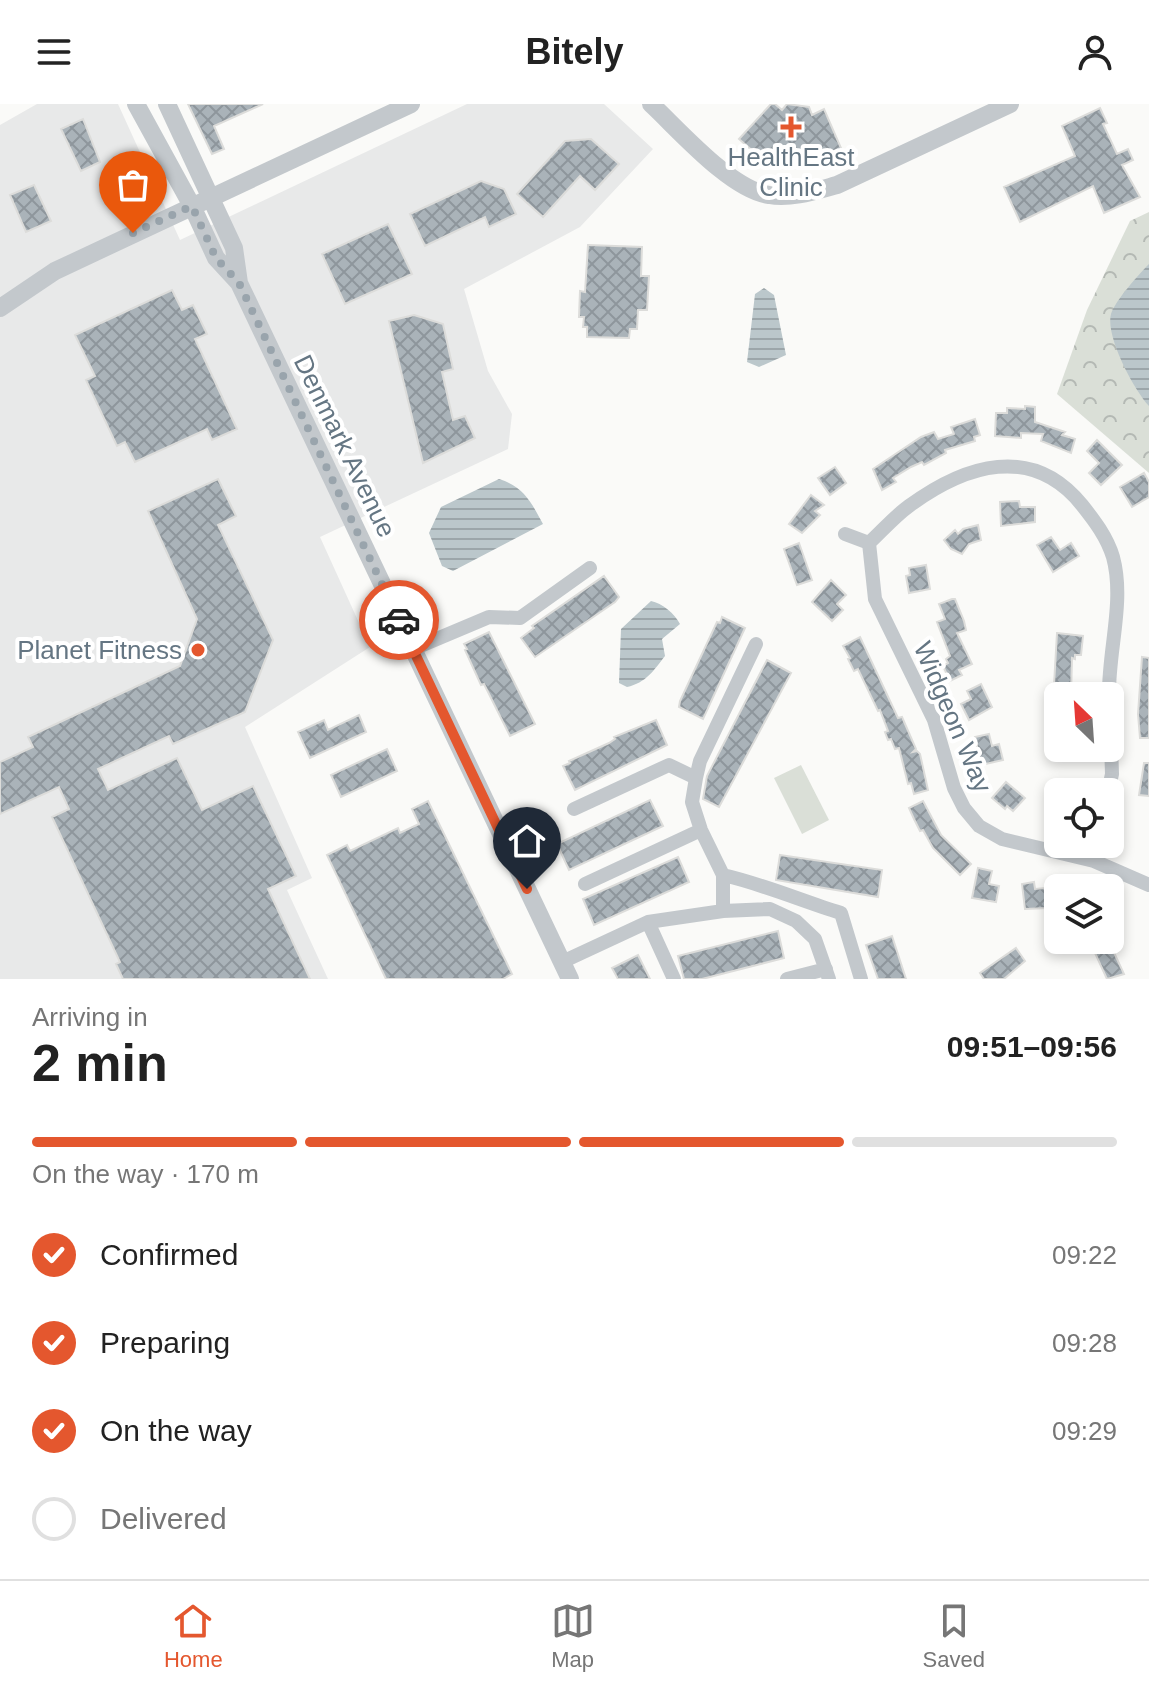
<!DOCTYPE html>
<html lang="en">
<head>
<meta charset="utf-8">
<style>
  body { margin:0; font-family:Helvetica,sans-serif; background:#f2f2f2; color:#222; height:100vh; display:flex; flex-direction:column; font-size:30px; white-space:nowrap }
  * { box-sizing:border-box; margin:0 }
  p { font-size:26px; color:#767676 }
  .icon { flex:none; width:44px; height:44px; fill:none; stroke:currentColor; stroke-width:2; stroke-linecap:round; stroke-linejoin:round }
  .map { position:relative; height:875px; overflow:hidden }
  .drawer { display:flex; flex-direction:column; background:#fff; flex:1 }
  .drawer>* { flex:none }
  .needle { width:52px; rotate:335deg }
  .controls { position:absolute; left:1044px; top:578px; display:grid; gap:16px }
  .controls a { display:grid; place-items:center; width:80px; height:80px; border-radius:12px; background:#fff; box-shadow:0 4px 12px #0003; font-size:40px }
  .pin { position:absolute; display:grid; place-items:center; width:68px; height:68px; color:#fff; margin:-82px -34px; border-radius:50% 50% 50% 0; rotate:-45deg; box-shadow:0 0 8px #0007 }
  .pin .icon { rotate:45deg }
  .courier { position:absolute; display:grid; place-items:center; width:80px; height:80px; margin:-40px; border:6px solid #e4572e; border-radius:50%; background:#fff; color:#222; box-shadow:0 2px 10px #0007 }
  .summary em { font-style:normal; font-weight:800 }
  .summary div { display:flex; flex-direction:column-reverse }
  .summary { display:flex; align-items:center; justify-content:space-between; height:136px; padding:0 32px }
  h1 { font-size:52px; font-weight:800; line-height:60px }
  .bar { display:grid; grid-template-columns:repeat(4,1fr); gap:12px 8px; align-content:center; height:96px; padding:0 32px }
  .bar i { height:10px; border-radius:6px; background:#e0e0e0 }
  .bar .current { background:#e4572e }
  .bar p { grid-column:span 4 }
  ol { padding:0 32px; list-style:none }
  li { display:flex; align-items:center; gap:24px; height:88px }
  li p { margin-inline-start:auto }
  li .icon { padding:8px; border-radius:50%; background:#e4572e; color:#fff; stroke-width:4 }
  li:last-child { color:#767676 }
  li i { width:44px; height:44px; border:4px solid #e0e0e0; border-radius:50% }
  header { display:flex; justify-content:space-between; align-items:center; height:104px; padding:0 32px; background:#fff; font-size:36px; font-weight:800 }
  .tab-bar { display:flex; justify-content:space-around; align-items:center; height:112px; border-top:2px solid #e0e0e0; background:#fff; font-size:22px; color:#767676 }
  .tab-bar a { display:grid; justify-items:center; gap:4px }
  .tab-bar .current { color:#e4572e }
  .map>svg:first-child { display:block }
  .built { fill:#e8e9e9 }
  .park { fill:url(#park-crowns) }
  .pitch { fill:#dadfd7 }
  .water { fill:url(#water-rules) }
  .building { fill:url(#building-cross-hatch); stroke:#dcdcda; stroke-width:2 }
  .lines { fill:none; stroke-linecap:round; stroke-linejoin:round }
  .minor { stroke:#c3c8cc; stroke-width:14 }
  .tertiary { stroke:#c3c8cc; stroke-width:18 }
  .done { stroke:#99a4ac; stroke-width:8; stroke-dasharray:0 14.4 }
  .route { stroke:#e4572e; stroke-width:10 }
  .poi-dot { fill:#e4572e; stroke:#fff; stroke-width:3 }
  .labels { text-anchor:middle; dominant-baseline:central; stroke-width:8; stroke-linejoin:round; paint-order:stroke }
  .poi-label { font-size:26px; fill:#657683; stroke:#fff }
  .street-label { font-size:26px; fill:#657683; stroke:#fff }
</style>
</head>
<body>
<header><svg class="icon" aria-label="menu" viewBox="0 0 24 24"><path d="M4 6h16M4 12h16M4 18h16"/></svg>Bitely<svg class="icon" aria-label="person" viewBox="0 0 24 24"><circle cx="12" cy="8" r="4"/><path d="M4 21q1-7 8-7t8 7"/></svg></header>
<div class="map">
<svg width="1149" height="875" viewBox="0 0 1149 875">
  <defs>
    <pattern id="park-crowns" width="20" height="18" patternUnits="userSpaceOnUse" patternTransform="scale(2)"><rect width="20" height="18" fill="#dadfd7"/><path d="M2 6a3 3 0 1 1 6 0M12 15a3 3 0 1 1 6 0" fill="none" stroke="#b4b9b4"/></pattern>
    <pattern id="water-rules" width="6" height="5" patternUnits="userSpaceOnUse" patternTransform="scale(2)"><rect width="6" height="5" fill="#bbc7cb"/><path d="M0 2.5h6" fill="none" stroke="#9ca6aa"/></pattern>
    <pattern id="building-cross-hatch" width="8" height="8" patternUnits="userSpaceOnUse" patternTransform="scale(2)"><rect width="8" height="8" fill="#aab3b9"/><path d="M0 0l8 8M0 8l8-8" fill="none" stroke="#8e969c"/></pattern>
  </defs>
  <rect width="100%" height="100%" fill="#fafaf8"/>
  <path class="built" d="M37,0H118L180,136L467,0H604L653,45L580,123L464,185L488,267L512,310L508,345L320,433L370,543L245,623L312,774L287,786L328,875H0V21Z"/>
  <path class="park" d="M1149,108V369L1057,290L1087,206L1130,117Z"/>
  <path class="pitch" d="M801,661L829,716L802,730L774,674Z"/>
  <path class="water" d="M1149,160V302C1134,286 1105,232 1111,210C1115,197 1139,170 1149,160Z
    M764,184L774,191L786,251L759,263L747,258L755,190Z
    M499,375C524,383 531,398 543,420L453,467L442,462L429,429L441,403Z
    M651,497C662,499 675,510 680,520L662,535L665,552C654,566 646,579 627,583L619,579L621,525Z"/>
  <path class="building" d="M188,0H263L214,22L224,45L212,50Z
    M771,0H775L782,6L787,0L809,3L812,11L824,5L844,51L816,64L763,56L739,35Z
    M1100,4L1107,19L1103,20L1117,50L1128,45L1133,56L1122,61L1140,93L1104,109L1093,82L1020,118L1004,83L1075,52L1062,22Z
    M83,15L100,58L81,67L61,25Z
    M591,35L619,60L595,86L580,72L543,113L517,90L565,37Z
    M481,77L504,85L516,110L489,123L485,113L425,142L410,110Z
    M34,81L51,117L26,128L10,91Z
    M388,120L412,170L345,200L322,150Z
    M588,141L642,143L641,172H649L647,206H638L637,225H630L629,234L587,233V223H583L584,213H579L580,187L585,188Z
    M172,186L182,206L193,201L207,230L195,235L237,325L212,336L207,325L135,358L125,338L117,342L86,276L95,272L75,231Z
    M414,211L443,220L453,265L442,268L453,316L465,312L475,334L423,359L389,217Z
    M1025,302L1035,303V318L1065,328L1062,331L1075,335L1071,349L1041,337L1043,330L1021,329V334L995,332L996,309H1007V304L1025,305Z
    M975,315L980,331L974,333L975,337L945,346L946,349L924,361L922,358L911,363L893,374L896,378L882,386L873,365L921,333L934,328L938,335L954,330L951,323Z
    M1097,336L1122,361L1101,381L1089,369L1099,359L1087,347Z
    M835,363L846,379L830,391L818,374Z
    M1144,369L1149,378V393L1132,403L1120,383Z
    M218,375L236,412L218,421L273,536L245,608L173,640L169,632L98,665L108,686L177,654L202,706L253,682L296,772L268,785L310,875H123L116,860L120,858L52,713L69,705L59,683L0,710V658L33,643L28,633L180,562L197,515L148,407Z
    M811,391L824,401L815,407L820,411L802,429L789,420Z
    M1019,397L1020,403H1035V418L1001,422L1000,398Z
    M978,421L981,436L969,440L962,450L951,445L944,436L955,426L958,430L963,425Z
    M1051,433L1060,446L1071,439L1079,452L1053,468L1037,441Z
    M799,439L812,476L797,481L784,445Z
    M926,461L930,485L909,489L906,472L910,471L909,464Z
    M604,472L619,493L615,498L535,553L521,534L534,524L532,522Z
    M831,476L846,491L837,500L843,506L832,517L812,498Z
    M952,495H955L964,517L966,526L957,529L972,560L959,566L962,571L950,577L943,562L948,559L946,555L950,552L937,518L945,515L939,500Z
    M722,513L745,524L703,615L679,603L680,597L717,518L720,519Z
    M489,528L535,620L510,632L484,580L481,581L465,546L467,545L464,540Z
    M1057,529L1083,532L1081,551H1075V555L1072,554L1071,592H1057V581H1054Z
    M860,533L898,614L902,613L916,645L913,648L917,647L920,650L928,686L914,690L911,679L908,680L899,644L895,645L891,635L888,636L885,628L888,627L880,606L878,607L858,565L854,567L848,555L850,554L843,542Z
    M1142,553L1149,554V634H1140L1138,610Z
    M767,556L791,569L719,703L703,695L707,672Z
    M981,580L992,603L969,616L961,600L971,595L967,587Z
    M359,611L366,628L310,654L298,628L324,616L328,626Z
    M656,616L667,641L575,686L563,662L570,659L569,657L609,639L615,635L614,633Z
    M989,630L992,642L999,640L1003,656L981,661L975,633Z
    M387,645L397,667L341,693L331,671Z
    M1144,659H1149V692L1139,691Z
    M1006,678L1025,694L1013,707L1007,702L1005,705L992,694Z
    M650,696L663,722L569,766L557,740Z
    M428,697L512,870L503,875H386L327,751L347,741L350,747L398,724L400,729L419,720L412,705Z
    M923,697L941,731L971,760L960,771L933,744L923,726L920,727L914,715L909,704Z
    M780,751L882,766L878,793L776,776Z
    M678,753L689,778L594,821L583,795Z
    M978,764L992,767L989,780L999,782L996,798L972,794Z
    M1034,778L1035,785L1045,784L1048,804L1025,805L1022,780Z
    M778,827L784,854L702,875H684L678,852Z
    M892,832L906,875H878L866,841Z
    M1111,842L1124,870L1107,875L1095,849Z
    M1016,844L1025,857L1004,875H984L980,869Z
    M638,851L650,875H618L612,864Z"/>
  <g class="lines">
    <path class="minor" d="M845,430L869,439
      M869,439L875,495L934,616L954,684L964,704L979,722L1002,735L1094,757L1149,781
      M869,439C882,427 895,412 909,402C965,361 1032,339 1082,401C1094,416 1107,433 1113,453C1125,497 1108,547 1109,592
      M413,545L489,513L520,514L590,464
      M696,674L700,657L756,540
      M1108,688L1112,670L1110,608
      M574,705L669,661L696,674L692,698L701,726L723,771V807
      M1094,757L1097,740
      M723,771C763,780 802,797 841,809L861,875
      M585,780L701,726
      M648,818L674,875
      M562,858L648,818L723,807L770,805L796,817L815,835L829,875
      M787,875L826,865"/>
    <path class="tertiary" d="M136,0L192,102L216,154L239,179
      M167,0L234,144L239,179L570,875
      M651,0C679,26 731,86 769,91C791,95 815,87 837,81L1010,0
      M0,204L55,167L411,0"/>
  </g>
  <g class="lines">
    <path class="done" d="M133,129L192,102L216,154L239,179L399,516"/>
    <path class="route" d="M399,516L527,785"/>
  </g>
  <g class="poi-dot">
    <path d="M787 11h8v8h8v8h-8v8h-8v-8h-8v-8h8z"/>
    <circle cx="198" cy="546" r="8"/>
  </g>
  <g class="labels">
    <g class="poi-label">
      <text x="791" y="53">HealthEast<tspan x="791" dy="30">Clinic</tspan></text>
      <text x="182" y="546" text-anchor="end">Planet Fitness</text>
    </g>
    <g class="street-label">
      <text transform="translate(345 342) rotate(64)">Denmark Avenue</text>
      <text transform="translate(953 613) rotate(67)">Widgeon Way</text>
    </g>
  </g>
</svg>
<div class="controls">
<a><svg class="needle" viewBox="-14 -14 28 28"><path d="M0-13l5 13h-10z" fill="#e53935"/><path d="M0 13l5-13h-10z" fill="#767676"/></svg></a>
<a><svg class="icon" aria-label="locate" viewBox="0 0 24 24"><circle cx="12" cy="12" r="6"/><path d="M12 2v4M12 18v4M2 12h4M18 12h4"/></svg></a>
<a><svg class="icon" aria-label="layers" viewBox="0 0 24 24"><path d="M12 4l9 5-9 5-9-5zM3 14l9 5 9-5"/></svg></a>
</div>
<div class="pin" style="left:133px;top:129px;background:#ea580c"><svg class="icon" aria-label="bag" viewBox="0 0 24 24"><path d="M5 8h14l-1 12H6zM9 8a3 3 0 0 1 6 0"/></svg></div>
<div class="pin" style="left:527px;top:785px;background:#1f2937"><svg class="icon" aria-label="home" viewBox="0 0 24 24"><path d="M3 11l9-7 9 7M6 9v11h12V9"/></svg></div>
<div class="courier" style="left:399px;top:516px"><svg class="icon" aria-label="car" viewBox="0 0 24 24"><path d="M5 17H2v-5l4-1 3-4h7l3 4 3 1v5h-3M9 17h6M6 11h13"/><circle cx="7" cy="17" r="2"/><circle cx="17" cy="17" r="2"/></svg></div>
</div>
<section class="drawer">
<div class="summary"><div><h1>2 min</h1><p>Arriving in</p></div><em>09:51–09:56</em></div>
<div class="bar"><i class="current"></i><i class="current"></i><i class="current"></i><i></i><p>On the way · 170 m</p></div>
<ol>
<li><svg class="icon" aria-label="check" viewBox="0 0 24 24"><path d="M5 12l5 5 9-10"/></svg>Confirmed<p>09:22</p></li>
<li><svg class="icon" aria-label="check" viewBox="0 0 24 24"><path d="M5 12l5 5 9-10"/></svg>Preparing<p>09:28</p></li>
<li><svg class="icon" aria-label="check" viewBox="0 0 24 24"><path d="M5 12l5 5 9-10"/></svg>On the way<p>09:29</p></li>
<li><i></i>Delivered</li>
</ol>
</section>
<nav class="tab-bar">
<a class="current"><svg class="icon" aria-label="home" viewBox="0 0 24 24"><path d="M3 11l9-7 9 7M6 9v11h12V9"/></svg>Home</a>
<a><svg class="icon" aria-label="map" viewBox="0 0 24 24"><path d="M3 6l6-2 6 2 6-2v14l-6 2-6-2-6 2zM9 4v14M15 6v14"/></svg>Map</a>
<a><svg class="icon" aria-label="saved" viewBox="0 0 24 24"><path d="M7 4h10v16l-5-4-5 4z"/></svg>Saved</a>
</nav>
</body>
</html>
